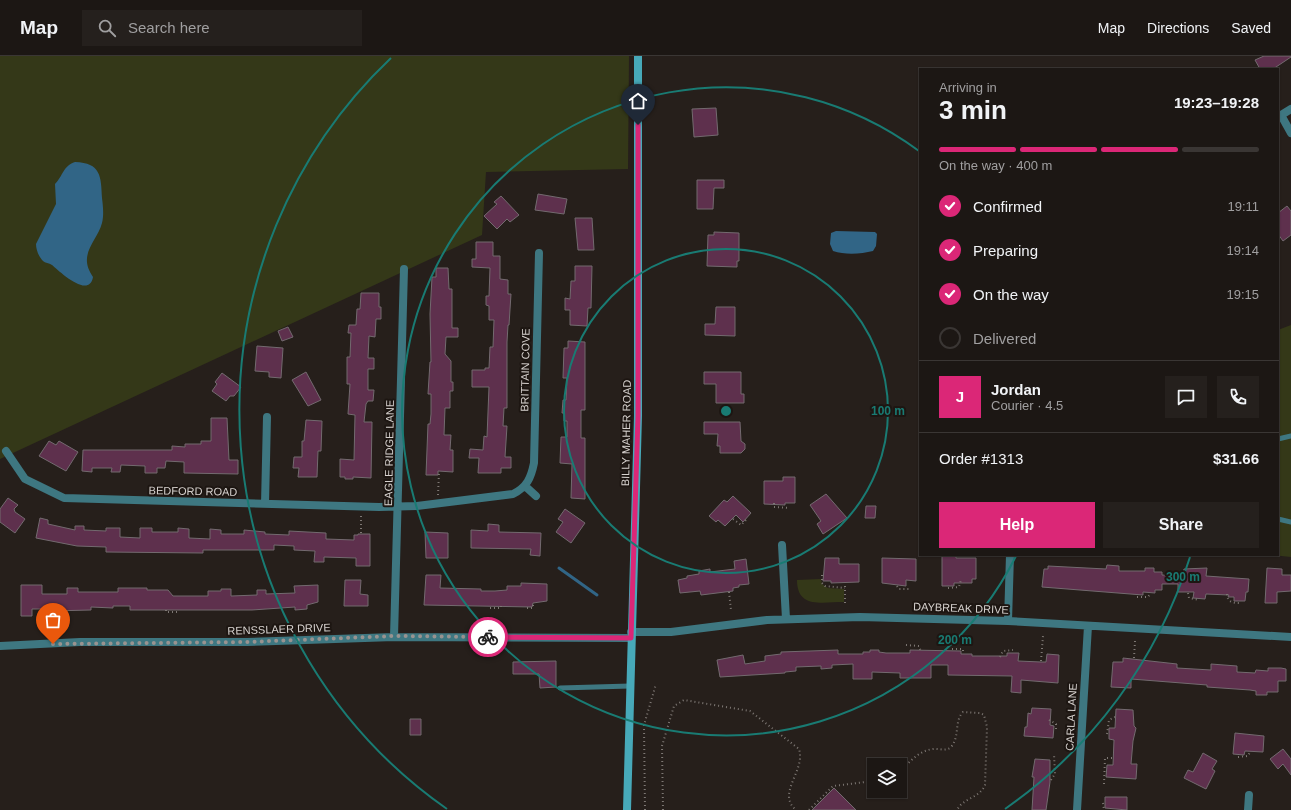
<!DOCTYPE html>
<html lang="en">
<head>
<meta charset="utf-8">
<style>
  body { margin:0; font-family:Helvetica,sans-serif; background:#25201d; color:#f1f3f6; height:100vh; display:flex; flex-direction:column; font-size:15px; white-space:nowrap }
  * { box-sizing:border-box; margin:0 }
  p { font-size:13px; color:#a09fa0 }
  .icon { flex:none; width:22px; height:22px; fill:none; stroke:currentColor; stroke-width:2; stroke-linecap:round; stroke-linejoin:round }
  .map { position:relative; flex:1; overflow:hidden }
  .panel { position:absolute; left:919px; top:12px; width:360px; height:488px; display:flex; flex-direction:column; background:#1c1714; border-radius:0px; box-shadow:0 1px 3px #0004,0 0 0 1px #3a3634 }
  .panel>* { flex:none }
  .buttons { position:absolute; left:867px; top:702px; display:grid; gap:8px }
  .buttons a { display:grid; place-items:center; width:40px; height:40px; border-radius:0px; background:#1c1714; box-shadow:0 1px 3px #0004,0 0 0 1px #3a3634; font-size:20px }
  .pin { position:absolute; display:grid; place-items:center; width:34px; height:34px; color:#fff; margin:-41px -17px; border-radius:50% 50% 50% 0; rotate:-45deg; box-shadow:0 0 4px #0007 }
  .pin .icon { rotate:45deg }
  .courier { position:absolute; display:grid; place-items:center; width:40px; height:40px; margin:-20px; border:3px solid #db2777; border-radius:50%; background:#fff; color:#222; box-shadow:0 1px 5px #0007 }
  .headline em { font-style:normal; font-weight:600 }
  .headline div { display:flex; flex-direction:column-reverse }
  .headline { display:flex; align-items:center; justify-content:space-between; height:68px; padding:0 20px }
  h1 { font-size:26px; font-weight:600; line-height:30px }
  .bar { display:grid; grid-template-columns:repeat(4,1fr); gap:6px 4px; align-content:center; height:48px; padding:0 20px }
  .bar i { height:5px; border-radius:3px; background:#3a3634 }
  .bar .on { background:#db2777 }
  .bar p { grid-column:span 4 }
  .line { display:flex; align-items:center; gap:10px; padding:0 20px; border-top:1px solid #3a3634 }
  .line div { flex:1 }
  .round { display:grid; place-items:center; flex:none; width:42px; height:42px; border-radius:0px; background:#25201d }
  ol { padding:0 20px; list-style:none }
  li { display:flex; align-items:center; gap:12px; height:44px }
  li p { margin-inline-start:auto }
  li .icon { padding:4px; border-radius:50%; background:#db2777; color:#fff; stroke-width:4 }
  li:last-child { color:#a09fa0 }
  li i { width:22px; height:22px; border:2px solid #3a3634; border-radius:50% }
  .button { display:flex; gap:8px; margin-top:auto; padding:8px 20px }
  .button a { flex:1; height:46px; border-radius:0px; background:#db2777; color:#fff; font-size:16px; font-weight:600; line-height:46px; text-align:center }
  .button a+a { background:#25201d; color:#f1f3f6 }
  header { display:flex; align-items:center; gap:24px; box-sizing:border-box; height:56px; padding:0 20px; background:#1c1714; border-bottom:1px solid #3a3634 }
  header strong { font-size:19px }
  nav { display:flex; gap:22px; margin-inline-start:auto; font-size:14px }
  .search { width:280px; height:36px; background:#25201d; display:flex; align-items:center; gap:10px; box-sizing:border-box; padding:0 14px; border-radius:0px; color:#a09fa0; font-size:15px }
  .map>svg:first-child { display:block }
  .green { fill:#343818 }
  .water { fill:#316586 }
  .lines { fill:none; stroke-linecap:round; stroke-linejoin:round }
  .stream { stroke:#316586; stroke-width:3 }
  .building { fill:#5e304d; stroke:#736a6f }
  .path { stroke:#7e7874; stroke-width:2; stroke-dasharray:1 3; stroke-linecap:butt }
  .lane { stroke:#3e7781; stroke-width:5 }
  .street { stroke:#3e7781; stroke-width:8 }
  .secondary { stroke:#47a9b9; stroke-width:8 }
  .done { stroke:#999390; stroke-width:4; stroke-dasharray:0 7.2 }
  .route { stroke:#db2777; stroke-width:5 }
  .ring { fill:none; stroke:#197b73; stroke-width:2 }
  .labels { text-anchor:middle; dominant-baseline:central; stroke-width:4; stroke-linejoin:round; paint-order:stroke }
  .street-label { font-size:11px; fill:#d7d2cf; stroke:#1d1612 }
  .centre { fill:#197b73; stroke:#1d1612; stroke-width:2 }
  .ring-label { font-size:12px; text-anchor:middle; font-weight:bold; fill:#197b73; stroke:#1d1612; stroke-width:4; stroke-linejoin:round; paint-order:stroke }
</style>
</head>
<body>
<header>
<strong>Map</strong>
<div class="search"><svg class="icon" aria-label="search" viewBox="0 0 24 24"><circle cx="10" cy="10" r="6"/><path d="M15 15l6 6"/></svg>Search here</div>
<nav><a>Map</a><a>Directions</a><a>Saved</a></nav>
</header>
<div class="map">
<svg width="1291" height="754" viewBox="0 0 1291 754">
  <rect width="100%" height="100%" fill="#261f1b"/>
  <path class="green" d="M0,0H629L628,113L486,116L482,179L0,403Z
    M1291,269V501L1272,499H1278V274Z
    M821,523L822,528L828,532L844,533V546C822,546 797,553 797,524Z"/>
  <path class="water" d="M75,106C101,107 101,120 102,142C103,150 104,159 102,167C97,186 77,198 93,221C89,244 58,214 52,209C49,207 45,207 43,205C39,201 36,194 36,188L56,148L55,128C63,120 63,110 75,106Z
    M836,175L875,176L877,178L876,190L873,195C861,198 845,199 833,195L830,188L831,177Z"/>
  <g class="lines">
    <path class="stream" d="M559,512L597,539"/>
  </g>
  <path class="building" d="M1264,0H1291V1L1273,13H1260L1255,4Z
    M716,52L718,79L694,81L692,53Z
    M697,124H724V132H714L713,153H697Z
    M538,138L567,143L564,158L535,154Z
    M501,140L519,159L510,166L507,163L497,173L484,160L497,148L494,146Z
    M1287,150L1291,155V179L1283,185L1278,178V157Z
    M575,162H592L594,194H578Z
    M714,176L739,177V205H737V211L707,210L708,179H714Z
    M476,186H493V200H500V223L508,224V238H511L509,269H508L507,286V352H504L503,370H507L505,401H511V412H501V417H478L479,402H469L470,393L483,394L484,380L487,381L489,331H472V314H485V312H489L490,291H493L494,264H489V250L486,249V240H489L490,212L472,211V203H476Z
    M575,210H592L591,252H588L587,270L570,269V254H565V242L570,243L571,225H575Z
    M436,212H448L449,233H452V272H458V281H446L445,298L451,305V326H453V335H450V352H445L444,379H451L450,394H453V416L438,415V419H426L428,368H430L431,358V338H428L430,306H431L430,258L432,221H436Z
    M361,237H379V251H381V263H376L375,281L369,280L368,302H374V313H368V334H374L373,345H368L366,348L364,366H372L371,422L353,421V423H345V421H340V403L354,404L355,359L348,358L350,328H347V301H350L351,277H348L349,269H356L357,253H360Z
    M716,251H735V280L705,279V268H715Z
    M288,271L293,281L282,285L278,275Z
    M568,285L585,286V354H581V382H585V443L571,442L572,408L560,407L561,381H567V365H564V357H562L563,344H566L567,322H563L564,292H568Z
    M257,290L283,292L281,322L269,321V316L255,315Z
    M306,316L321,344L308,350L292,324Z
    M704,316H741V338H744V347H716V328H704Z
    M222,317L241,331L234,340H230L226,345L212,335L217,328L215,326Z
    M211,362H227L229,404H238V418L184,417V406L166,405L165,412H157V417H145V410L121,409L120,416H111L112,412H92V416L82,415L83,394H172V390L185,391V388H201V385H211Z
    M306,364L322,365L321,395H318L317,421H298L299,412H293L294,401H302V385H304Z
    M704,366H740L741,385L745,388V393L741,397H720V390H717L718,378H704Z
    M49,385L56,389L59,385L78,396L66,415L39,400Z
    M783,421H795V447H785V449L764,448V425H783Z
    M826,438L847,462L823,478L817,468L821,465L810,449Z
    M733,440L751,457L743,466L736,459L725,470L718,464L716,466L709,460L724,444L727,446Z
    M8,442L18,449L14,453L15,456L25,463L15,477L0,466V453Z
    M866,450H876L875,462H865Z
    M565,453L585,467L571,487L556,476L563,466L558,463Z
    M40,462L48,464V468L75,474V470H84V474L106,475V472H120V481L140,482V472H152V476H178V472L189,473V482L210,483V473L221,474V478H244V474L265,476V478L289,479V475L326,477V483L354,484V479H358V478H370V510H356V502L324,501V506H314L315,495L294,494V490L274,489V494H203V497L106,496V491L77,490L36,482Z
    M488,468L499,469V476L541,477L540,500L530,499L531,493L471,492V474L488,475Z
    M425,476L448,477V502H426Z
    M942,500H956V502H976V523H972V527H954V530H942Z
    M825,502H839V508H859V526L831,527V525H823Z
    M882,502L916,503V525L906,524V530L882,527Z
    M746,503L749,528L739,529V531L733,532V535L701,539L700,535L680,537L678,524L687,522V520L699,518V515L710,513V516L735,513L734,505Z
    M1107,509L1119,510V515H1145V512H1154V516H1162V519L1179,520V517H1183L1184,513L1207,512L1206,520L1249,523L1248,536H1246L1245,545H1234V541H1228L1229,539L1206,538L1205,543L1193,542L1194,536H1178V528H1162V534H1155V537L1143,536V539L1042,531L1044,513H1048V510L1106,513Z
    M1267,512L1282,513V519H1291V535L1277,536V547H1265Z
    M426,519H441L440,532L481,533V535H495L507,534V530H521V527L547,528V545L533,547L532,551L424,549Z
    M345,524H361L360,538L368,539V550H344Z
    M21,529H42V538H67V532H78V536H118V532H147V534H168L173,540H208V535H221V533H231V540L257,539V534H266V538L295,537L294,530L318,529V546L307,549V553L295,554V551L252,554H130V550H113V552L91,551V554L49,555V553H32V560H21Z
    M838,594V598H863V596H870V594H879V596L886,597H910V594L961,595V598H972V600H1007V597H1019L1018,605L1041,606H1046L1047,598L1059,599L1058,627L1021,624V637L1011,636L1012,620L948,619V609H931V622H900V617L872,616V623H853V608L832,609V612L821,613V610L796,611V615L785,616V617L720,621L717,604L743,599L745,608L765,605V600L781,598V596Z
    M1123,602L1177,608V612L1211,614V608L1237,610V616L1255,617L1256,614L1268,615V612H1281L1286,613V625H1278V636H1267V639H1256V635L1250,634L1207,631V629L1131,623V632L1111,631L1113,606H1123Z
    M556,605V631L540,632L539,618H513V606Z
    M1032,652L1051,653L1050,669L1054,670L1053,682L1024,680L1025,671H1027L1028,657L1031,658Z
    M1116,653L1133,654L1134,670L1136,672L1133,685L1131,708H1137L1136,723L1106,721L1107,709H1113L1114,684L1109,683V672H1115Z
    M410,663H421V679H410Z
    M1235,677L1264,680L1263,696L1245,695L1244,699L1233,698Z
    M1283,693L1291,703V719L1283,708L1278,713L1270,703Z
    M1203,697L1217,705L1212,713L1215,715L1206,733L1184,722L1188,714L1193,716Z
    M1035,703L1050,704V726L1046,754H1032L1034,721H1032Z
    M834,732L856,754H812Z
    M1105,741H1127V754L1105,752Z"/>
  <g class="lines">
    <path class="path" d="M438,439L439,416
      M774,447V451L789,452
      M733,463L741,469L748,462
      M361,477V460
      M822,519V527L825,530L845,532
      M897,530L899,533H910
      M948,532L959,531L961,524
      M729,536L731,554
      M1188,537L1189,542L1199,544
      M1227,538C1227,546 1233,547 1239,547
      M1137,541H1148L1151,537
      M845,547V528
      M490,552H501V549
      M527,552H533V547
      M166,554V556H177
      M906,589L919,590L921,596
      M952,593H963V598
      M1000,601L1003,595L1013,594
      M1134,602L1135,585
      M1041,605L1043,580
      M1049,664L1056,668V676
      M1107,678L1109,664L1115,661
      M1238,701L1248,700L1250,696
      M900,715C910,706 918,695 933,693C939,692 946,696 951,691C960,681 954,665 963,656L980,657L984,659L987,671L985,729C980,742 963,742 957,754
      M1051,724L1055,718L1054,698
      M1104,728L1105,702H1113
      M1103,747L1104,754
      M645,754L644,669L656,628
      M663,754L662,690L674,650L684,644L750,655L799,693C806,715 776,737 796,754
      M809,754L833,730L874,725"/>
    <path class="lane" d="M1278,383L1291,380
      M1278,463L1291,466
      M560,632L630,630"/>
    <path class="street" d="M1281,59L1291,77
      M1278,61L1291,53
      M6,395L25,423L64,442L379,451L417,450L513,438C527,431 531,422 534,407L539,197
      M525,430L536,440
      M265,448L267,361
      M782,489L786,563
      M1008,565L1010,499
      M631,576H671L767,564L860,561L1008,565L1291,581
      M394,581L404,213
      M0,590L80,586H247L394,581L631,582
      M1077,754L1088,570
      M1248,754L1249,739"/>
    <path class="secondary" d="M627,754L638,360V0"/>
  </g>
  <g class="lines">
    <path class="done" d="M53,588L247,586L394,580L488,581"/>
    <path class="route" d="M488,581L631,582L638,360V69"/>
  </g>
  <g class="ring">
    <circle cx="726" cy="355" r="162"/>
    <path d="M1016 500A324 324 0 1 1 919 95"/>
    <path d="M1190 501A486 486 0 0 1 1005 753M447 753A486 486 0 0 1 391 2"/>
  </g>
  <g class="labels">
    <g class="street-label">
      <text transform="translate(525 314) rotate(-89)">BRITTAIN COVE</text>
      <text transform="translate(626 377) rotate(-89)">BILLY MAHER ROAD</text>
      <text transform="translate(389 397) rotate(-89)">EAGLE RIDGE LANE</text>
      <text transform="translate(193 435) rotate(1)">BEDFORD ROAD</text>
      <text transform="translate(961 552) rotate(2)">DAYBREAK DRIVE</text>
      <text transform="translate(279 573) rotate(-2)">RENSSLAER DRIVE</text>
      <text transform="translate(1071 661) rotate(-87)">CARLA LANE</text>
    </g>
  </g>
  <circle cx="726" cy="355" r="6" class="centre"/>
  <g class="ring-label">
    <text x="888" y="359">100 m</text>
    <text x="1183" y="525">300 m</text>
    <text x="955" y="588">200 m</text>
  </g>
</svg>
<div class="buttons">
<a><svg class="icon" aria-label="layers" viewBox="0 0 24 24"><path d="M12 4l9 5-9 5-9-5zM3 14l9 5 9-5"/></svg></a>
</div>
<div class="pin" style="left:53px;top:588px;background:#ea580c"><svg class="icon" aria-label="bag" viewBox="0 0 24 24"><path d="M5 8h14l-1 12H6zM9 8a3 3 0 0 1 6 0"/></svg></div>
<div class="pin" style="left:638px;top:69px;background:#1f2937"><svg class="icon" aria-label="home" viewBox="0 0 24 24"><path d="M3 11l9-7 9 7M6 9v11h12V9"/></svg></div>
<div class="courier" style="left:488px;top:581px"><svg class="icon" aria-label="bike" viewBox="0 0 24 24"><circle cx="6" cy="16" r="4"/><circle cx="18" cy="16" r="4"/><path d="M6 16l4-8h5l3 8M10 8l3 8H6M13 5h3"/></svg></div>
<section class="panel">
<div class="headline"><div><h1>3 min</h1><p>Arriving in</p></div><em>19:23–19:28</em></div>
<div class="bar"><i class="on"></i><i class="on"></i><i class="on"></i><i></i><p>On the way · 400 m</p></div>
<ol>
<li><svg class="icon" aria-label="check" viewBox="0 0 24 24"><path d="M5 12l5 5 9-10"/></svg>Confirmed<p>19:11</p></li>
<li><svg class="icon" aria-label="check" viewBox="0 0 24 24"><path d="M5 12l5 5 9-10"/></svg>Preparing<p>19:14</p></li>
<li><svg class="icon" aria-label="check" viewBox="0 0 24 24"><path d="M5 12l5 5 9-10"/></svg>On the way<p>19:15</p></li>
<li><i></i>Delivered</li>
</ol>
<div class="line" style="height:72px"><b class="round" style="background:#db2777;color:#fff">J</b><div><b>Jordan</b><p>Courier · 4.5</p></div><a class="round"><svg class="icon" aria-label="chat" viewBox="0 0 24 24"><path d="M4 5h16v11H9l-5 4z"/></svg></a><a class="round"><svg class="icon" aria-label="phone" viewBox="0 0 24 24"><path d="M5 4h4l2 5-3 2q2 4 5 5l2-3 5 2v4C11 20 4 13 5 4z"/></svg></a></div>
<div class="line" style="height:52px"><div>Order #1313</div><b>$31.66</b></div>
<div class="button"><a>Help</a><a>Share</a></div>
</section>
</div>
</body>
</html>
